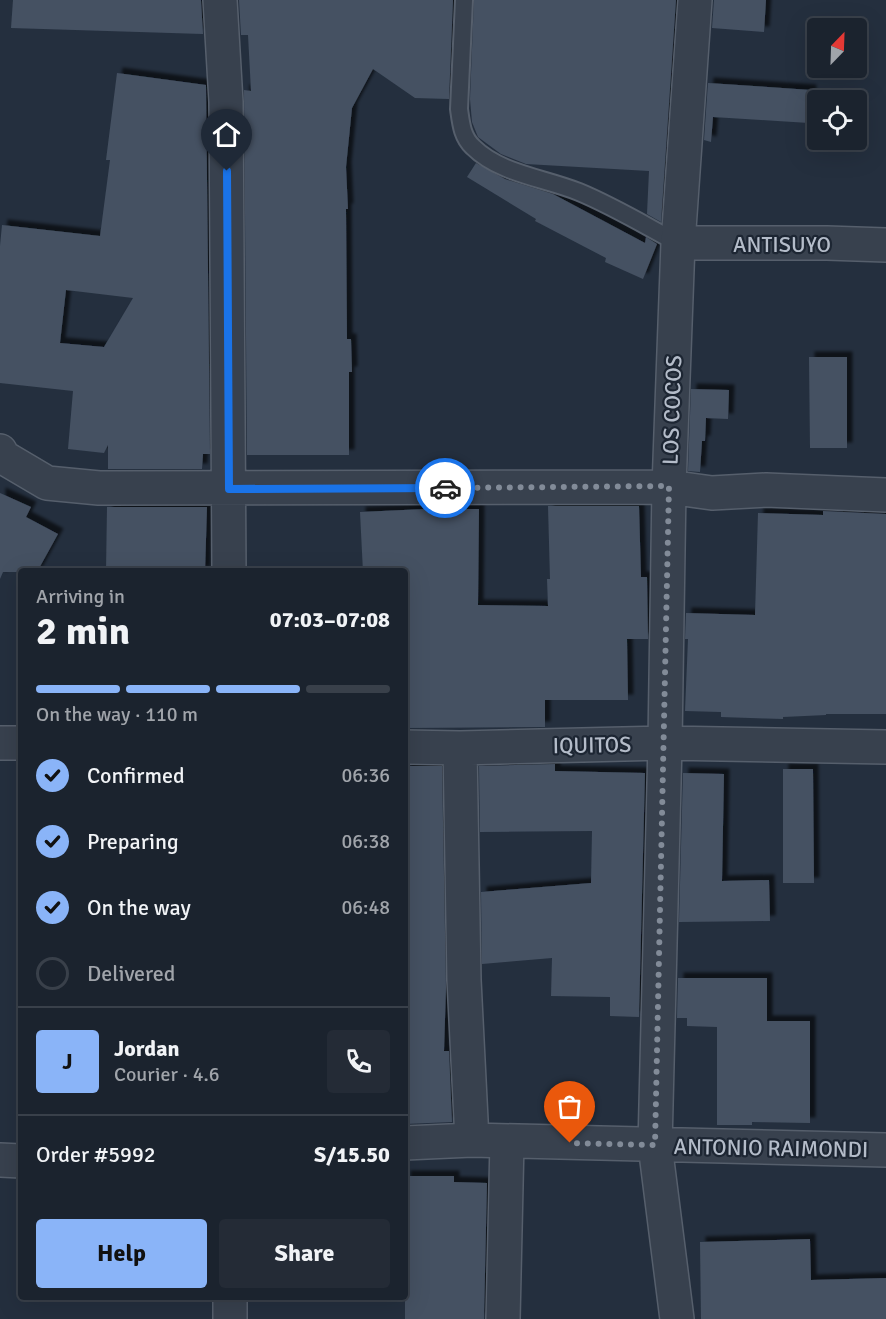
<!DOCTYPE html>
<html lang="en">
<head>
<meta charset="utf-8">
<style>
  body { margin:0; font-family:Signika,sans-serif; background:#242b36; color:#f1f3f6; height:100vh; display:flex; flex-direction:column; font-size:22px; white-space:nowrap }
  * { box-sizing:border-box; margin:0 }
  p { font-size:20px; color:#a0a4aa }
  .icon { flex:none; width:33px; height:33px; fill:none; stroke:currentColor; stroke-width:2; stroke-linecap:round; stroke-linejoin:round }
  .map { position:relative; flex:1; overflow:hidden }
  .panel { position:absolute; left:18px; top:568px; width:390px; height:732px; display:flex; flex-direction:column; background:#1b232e; border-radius:6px; box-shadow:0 6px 24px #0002,0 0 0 2px #39404a }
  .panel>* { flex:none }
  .needle { width:39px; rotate:23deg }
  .tools { position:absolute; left:807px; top:18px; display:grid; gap:12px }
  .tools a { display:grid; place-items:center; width:60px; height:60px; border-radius:6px; background:#1b232e; box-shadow:0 6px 24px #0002,0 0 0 2px #39404a; font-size:30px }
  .pin { position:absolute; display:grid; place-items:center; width:51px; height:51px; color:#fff; margin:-62px -26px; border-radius:50% 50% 50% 0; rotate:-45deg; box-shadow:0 0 6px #0007 }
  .pin .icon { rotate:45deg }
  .courier { position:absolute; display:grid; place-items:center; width:60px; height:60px; margin:-30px; border:4px solid #1a73e8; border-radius:50%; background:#fff; color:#222; box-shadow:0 2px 8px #0007 }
  .summary em { font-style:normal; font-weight:700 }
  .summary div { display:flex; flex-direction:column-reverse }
  .summary { display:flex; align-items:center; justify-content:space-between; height:102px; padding:0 18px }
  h1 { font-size:39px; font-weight:700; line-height:45px }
  .bar { display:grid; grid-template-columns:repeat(4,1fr); gap:9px 6px; align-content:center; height:72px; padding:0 18px }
  .bar i { height:8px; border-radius:4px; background:#39404a }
  .bar .selected { background:#8ab4f8 }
  .bar p { grid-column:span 4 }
  .line { display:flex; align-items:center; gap:15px; padding:0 18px; border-top:2px solid #39404a }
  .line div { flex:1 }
  .round { display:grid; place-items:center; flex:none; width:63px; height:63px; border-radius:6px; background:#242b36 }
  ol { padding:0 18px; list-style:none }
  li { display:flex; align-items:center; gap:18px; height:66px }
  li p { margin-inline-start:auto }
  li .icon { padding:6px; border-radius:50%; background:#8ab4f8; color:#111; stroke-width:4 }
  li:last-child { color:#a0a4aa }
  li i { width:33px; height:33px; border:3px solid #39404a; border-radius:50% }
  .primary-button { display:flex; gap:12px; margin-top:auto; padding:12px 18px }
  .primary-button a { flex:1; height:69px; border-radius:6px; background:#8ab4f8; color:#111; font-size:24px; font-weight:700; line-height:69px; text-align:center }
  .primary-button a+a { background:#242b36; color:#f1f3f6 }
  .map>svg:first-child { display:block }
  .building { fill:#455162; fill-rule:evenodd; filter:url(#shadow) }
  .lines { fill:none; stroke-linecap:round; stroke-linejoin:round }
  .lane-casing { stroke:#565f6c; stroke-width:20 }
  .street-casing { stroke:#565f6c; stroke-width:36 }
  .lane { stroke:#38414e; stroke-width:16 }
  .street { stroke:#38414e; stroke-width:33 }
  .done { stroke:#828b98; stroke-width:6; stroke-dasharray:0 10.8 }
  .route { stroke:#1a73e8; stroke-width:8 }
  .labels { text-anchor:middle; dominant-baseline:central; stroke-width:4.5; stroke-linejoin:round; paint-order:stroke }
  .street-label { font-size:22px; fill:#b4bcc9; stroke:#1d2633 }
</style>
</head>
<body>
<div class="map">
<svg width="886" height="1319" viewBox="0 0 886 1319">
  <defs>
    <filter id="shadow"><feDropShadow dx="5.5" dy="-5.5" stdDeviation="1.5" flood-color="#0009"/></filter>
  </defs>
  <rect width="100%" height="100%" fill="#242f3e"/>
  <path class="building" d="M13,0H201L203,34L11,28Z
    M239,0H453L449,99L415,98L373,69L352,108L346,167L348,209H346L347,339H351L352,372H349V455H247L244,90L251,91L248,35H241Z
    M474,0H676L661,222L647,214L649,171L526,164L501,154L478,137L472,122L470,99Z
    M714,0H766L764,32L712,28Z
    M117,73L206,85L210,454H203L202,469H108V445L104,453L68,449L73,391L0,383V246L2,225L100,236L110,160H106ZM66,290L133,298L104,347L60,343Z
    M708,83L811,90L809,123L713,117L711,142L704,140Z
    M476,163L505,179L553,194L645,243L646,237L657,244L643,279L605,262L606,258L535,221L536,219L467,177Z
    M809,357H847V448H810Z
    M691,389L729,390L728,419L706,418L705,441H702L700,472L688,471Z
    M0,493L31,507L26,517L58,534L37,572H3L0,579Z
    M548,506H639L641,577H647L648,639H627L628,700H545V727L405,728V572H363L360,512L425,509H479L478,605L548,606L547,579H550Z
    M107,507H207L205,572H106Z
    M823,511L886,514V714H826V715L783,717V719L721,717V712L685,711L688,639H685L686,613L755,615L758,513L823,515Z
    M555,764V771L645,773L639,1017L610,1016V997L551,996L552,958L482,964L481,892L591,883L592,831L480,832L479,766Z
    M405,766H442L446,988L444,1051H449L452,1122L405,1124Z
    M783,769H813L814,883H783Z
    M683,773L724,774L722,881L769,880L770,921L679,922Z
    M678,978H767V1021H810V1123L752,1122V1125H717V1027L687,1026V1018H677Z
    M405,1176H454V1182L487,1183L484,1319H405Z
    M810,1239L811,1280L886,1278V1319H701L700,1242Z"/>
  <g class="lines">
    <g class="lane-casing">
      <path id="lane" d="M464,0L459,109C461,123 462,137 473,147C500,174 545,178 579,192C613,206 646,226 678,243"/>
    </g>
    <g class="street-casing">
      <path id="street" d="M220,0L226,102L229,572
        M678,243H827L886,245
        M0,451L3,457L47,483L99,488L669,487L712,493L766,490L886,495
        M0,743H21
        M405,747L460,748L665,743L886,747
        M460,748L464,980L472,1140
        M405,1143L472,1140L886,1150
        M0,1160L21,1161
        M230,1319V1298
        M503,1319L507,1141
        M677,1319L655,1145L665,743L669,487L678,243L695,0"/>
    </g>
    <use href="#lane" class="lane"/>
    <use href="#street" class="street"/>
  </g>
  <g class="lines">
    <path class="done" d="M445,488L669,486L655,1145L570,1143"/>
    <path class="route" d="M227,171L229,489L445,488"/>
  </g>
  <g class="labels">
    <g class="street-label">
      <text x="782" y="244">ANTISUYO</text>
      <text transform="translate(672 410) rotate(-88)">LOS COCOS</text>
      <text transform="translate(592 745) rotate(-1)">IQUITOS</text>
      <text transform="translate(771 1148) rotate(1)">ANTONIO RAIMONDI</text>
    </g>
  </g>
</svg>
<div class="tools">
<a><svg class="needle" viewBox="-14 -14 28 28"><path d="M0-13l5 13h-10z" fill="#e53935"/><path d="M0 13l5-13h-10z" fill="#a0a4aa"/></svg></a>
<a><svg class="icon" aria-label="locate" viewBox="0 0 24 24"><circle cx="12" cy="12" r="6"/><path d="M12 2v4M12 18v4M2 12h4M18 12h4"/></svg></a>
</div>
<div class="pin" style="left:570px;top:1143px;background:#ea580c"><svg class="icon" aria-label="bag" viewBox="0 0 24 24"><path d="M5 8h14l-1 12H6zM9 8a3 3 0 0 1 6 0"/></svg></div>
<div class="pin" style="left:227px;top:171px;background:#1f2937"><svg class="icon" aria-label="home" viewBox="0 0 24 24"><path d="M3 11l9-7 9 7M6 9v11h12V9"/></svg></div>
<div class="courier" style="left:445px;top:488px"><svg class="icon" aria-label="car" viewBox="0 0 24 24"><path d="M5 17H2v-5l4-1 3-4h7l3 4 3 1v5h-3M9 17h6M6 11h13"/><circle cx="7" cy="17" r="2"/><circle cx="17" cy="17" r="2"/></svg></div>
<section class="panel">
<div class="summary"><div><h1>2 min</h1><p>Arriving in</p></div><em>07:03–07:08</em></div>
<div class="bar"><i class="selected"></i><i class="selected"></i><i class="selected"></i><i></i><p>On the way · 110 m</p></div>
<ol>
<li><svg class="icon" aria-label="check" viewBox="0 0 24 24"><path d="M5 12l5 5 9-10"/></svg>Confirmed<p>06:36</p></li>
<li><svg class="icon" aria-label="check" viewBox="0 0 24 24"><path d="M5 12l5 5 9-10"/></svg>Preparing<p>06:38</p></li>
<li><svg class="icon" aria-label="check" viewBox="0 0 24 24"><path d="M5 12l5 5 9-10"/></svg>On the way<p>06:48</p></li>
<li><i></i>Delivered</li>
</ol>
<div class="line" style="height:108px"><b class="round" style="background:#8ab4f8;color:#111">J</b><div><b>Jordan</b><p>Courier · 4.6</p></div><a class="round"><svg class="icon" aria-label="phone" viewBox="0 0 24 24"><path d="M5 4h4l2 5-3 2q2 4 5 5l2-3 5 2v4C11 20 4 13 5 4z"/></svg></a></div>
<div class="line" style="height:78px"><div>Order #5992</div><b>S/15.50</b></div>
<div class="primary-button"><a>Help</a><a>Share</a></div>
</section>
</div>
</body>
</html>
